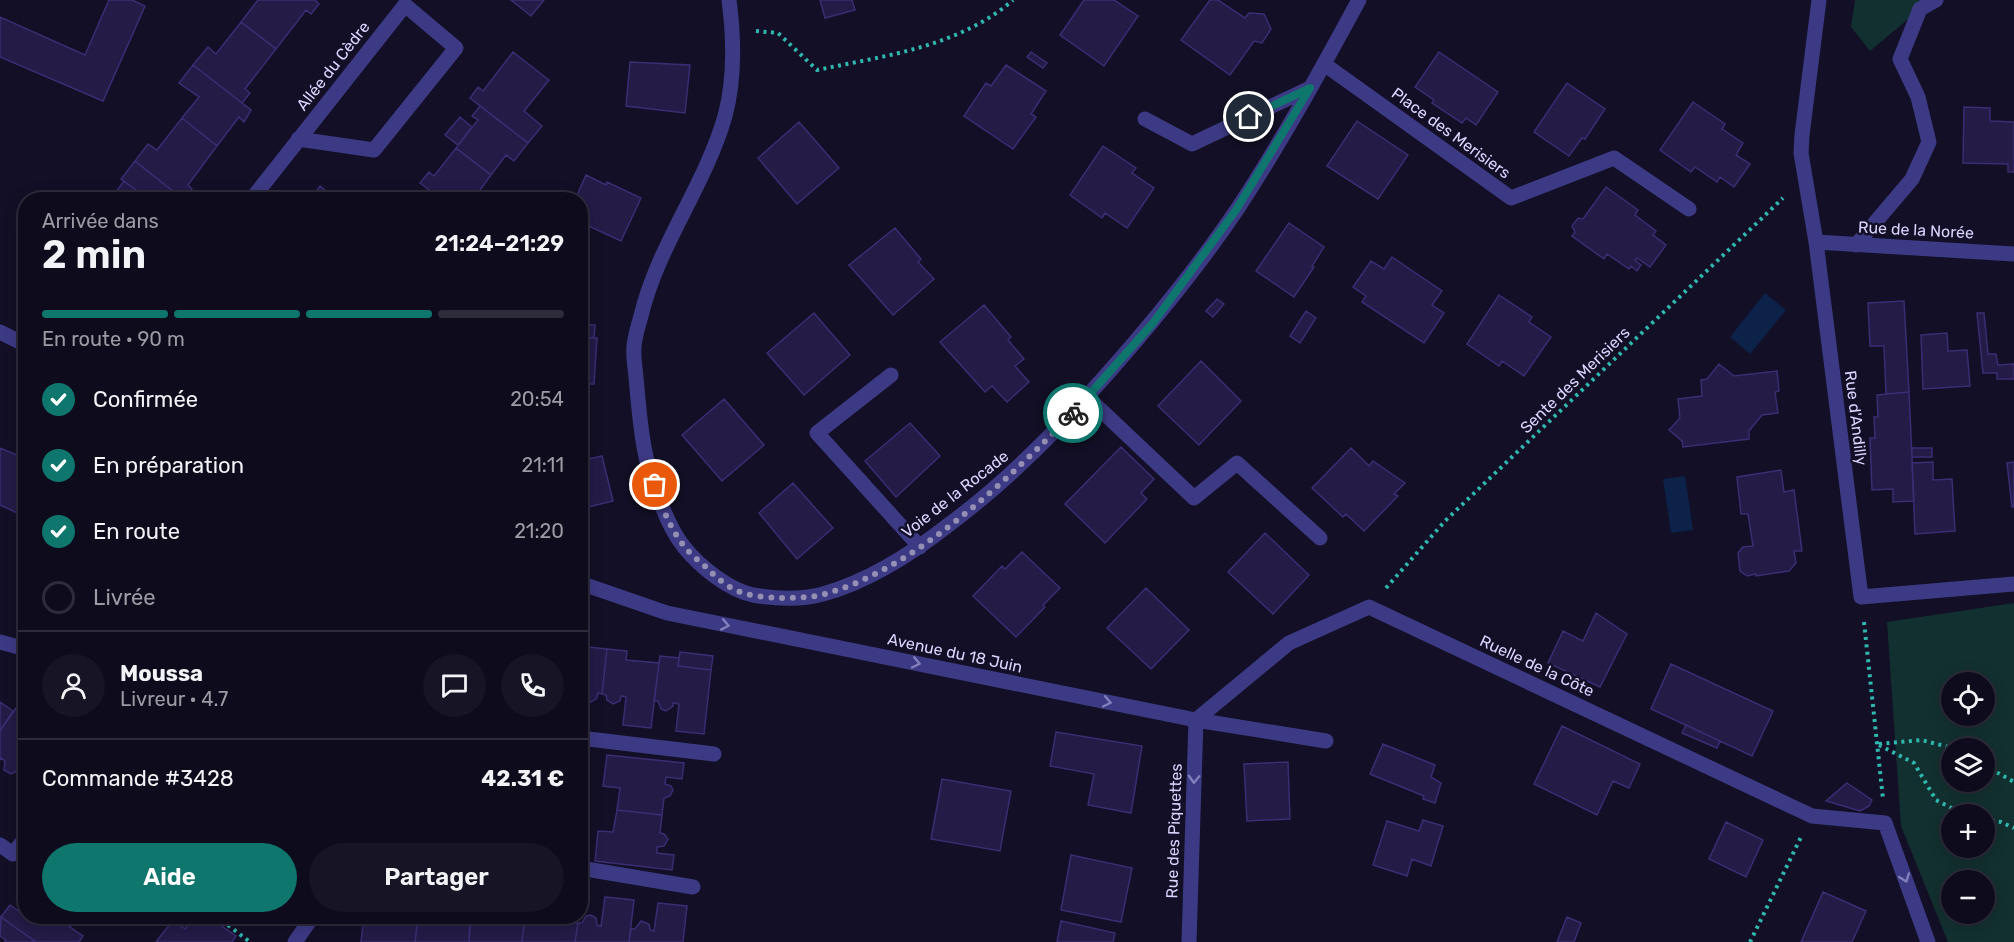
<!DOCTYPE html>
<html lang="fr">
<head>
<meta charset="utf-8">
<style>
  body { margin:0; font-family:Rubik,sans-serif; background:#171425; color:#f1f3f6; height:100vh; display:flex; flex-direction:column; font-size:22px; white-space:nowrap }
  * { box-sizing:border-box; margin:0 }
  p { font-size:20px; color:#9b9ba3 }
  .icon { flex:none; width:33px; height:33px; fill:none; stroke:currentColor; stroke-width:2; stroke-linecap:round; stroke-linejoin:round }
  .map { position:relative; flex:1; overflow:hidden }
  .details { position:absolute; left:18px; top:192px; width:570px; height:732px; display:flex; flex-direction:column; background:#0e0b1c; border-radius:24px; box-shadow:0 3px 15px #0003,0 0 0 2px #2e2b3b }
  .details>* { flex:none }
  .tools { position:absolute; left:1941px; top:672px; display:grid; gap:12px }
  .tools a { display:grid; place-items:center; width:54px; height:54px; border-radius:50%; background:#0e0b1c; box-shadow:0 3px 15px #0003,0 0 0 2px #2e2b3b; font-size:30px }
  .pin { position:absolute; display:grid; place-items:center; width:51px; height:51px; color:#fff; margin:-26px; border:3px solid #fff; border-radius:50%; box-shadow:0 2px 6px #0007 }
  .courier { position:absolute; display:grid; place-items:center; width:60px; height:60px; margin:-30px; border:4px solid #0f766e; border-radius:50%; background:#fff; color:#222; box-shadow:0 2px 8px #0007 }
  .head em { font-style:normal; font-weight:600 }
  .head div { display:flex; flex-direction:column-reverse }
  .head { display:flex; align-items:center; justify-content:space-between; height:102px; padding:0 24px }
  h1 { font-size:39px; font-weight:600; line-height:45px }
  .bar { display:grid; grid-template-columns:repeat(4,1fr); gap:9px 6px; align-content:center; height:72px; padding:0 24px }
  .bar i { height:8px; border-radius:4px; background:#2e2b3b }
  .bar .on { background:#0f766e }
  .bar p { grid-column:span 4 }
  .line { display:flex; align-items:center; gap:15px; padding:0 24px; border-top:2px solid #2e2b3b }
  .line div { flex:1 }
  .round { display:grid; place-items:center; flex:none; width:63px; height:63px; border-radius:32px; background:#171425 }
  ol { padding:0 24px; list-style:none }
  li { display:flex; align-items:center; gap:18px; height:66px }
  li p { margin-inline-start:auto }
  li .icon { padding:6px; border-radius:50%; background:#0f766e; color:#fff; stroke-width:4 }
  li:last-child { color:#9b9ba3 }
  li i { width:33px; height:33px; border:3px solid #2e2b3b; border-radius:50% }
  .action { display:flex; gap:12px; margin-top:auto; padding:12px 24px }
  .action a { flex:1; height:69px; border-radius:36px; background:#0f766e; color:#fff; font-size:24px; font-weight:600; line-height:69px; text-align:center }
  .action a+a { background:#171425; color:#f1f3f6 }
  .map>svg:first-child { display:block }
  .green { fill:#12302f; fill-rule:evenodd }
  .water { fill:#0c2248 }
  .building { fill:#241b47; stroke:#3b2d73; stroke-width:1.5 }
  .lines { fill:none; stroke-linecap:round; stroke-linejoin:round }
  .path { stroke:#2fb8b0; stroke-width:4; stroke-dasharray:3 4.5; stroke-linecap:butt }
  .service { stroke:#3d3a85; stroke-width:15 }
  .minor { stroke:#3d3a85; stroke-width:15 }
  .oneway { stroke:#837fbc }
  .done { stroke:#948fb3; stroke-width:6; stroke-dasharray:0 10.8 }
  .route { stroke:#0f766e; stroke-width:8 }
  .labels { text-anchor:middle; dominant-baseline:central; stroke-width:5; stroke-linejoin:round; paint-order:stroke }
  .street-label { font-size:16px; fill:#d9d4ff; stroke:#130f26 }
</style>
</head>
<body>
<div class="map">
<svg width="2014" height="942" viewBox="0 0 2014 942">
  <rect width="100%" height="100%" fill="#130f26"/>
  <path class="green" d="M1855,0H1931L1870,51L1851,27Z
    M2014,603V942H1948L1901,826L1887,622ZM1952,682H1984V716H1952ZM1952,748H1984V782H1952ZM1952,814H1984V848H1952ZM1952,880H1984V914H1952Z"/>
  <path class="water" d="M1765,293L1786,310L1750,354L1730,337Z
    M1685,476L1693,530L1671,533L1663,479Z"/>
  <path class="building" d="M109,0H132L145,6L103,101L0,57V17L85,55Z
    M258,0H315L319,4L311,14L306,10L276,49L241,22Z
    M511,0H544L531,16Z
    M820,0H852L855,10L825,18Z
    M1084,0H1114L1138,16L1104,66L1060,35Z
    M1210,0H1218L1245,18L1249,13L1264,14L1271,29L1262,43L1254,41L1230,75L1181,40Z
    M241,22L276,49L245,89L250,93L242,103L193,65L208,47L216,54Z
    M513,52L549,80L524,111L542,126L528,143L470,98L478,87L483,91Z
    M1031,52L1047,63L1043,68L1027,57Z
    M1439,52L1498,92L1476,125L1466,118L1462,123L1432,103L1434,100L1415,87Z
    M630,62L690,65L685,113L626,106Z
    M193,65L251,110L244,122L239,117L217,146L182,118L199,97L179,83Z
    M1006,65L1046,91L1031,114L1036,117L1013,149L964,116L986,83L991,86Z
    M1567,83L1605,109L1585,139L1582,138L1569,156L1534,132Z
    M1693,102L1725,124L1722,129L1743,143L1736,155L1750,164L1734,187L1720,177L1717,182L1695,167L1691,172L1660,150Z
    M480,106L528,143L514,161L506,155L491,175L456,148L478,120L472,116Z
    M1964,107L1990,108V121L2014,122V172H2008V164L1963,163Z
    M460,117L472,127L458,145L445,135Z
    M182,118L217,146L188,185L192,189L184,200L135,161L148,144L157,150Z
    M1357,121L1408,155L1378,199L1327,166Z
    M799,122L839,168L797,204L758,158Z
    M1103,146L1136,168L1132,173L1154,188L1127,228L1105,213L1102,218L1070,195Z
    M456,148L491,175L475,197L478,200H442L420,183L429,172L434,176Z
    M135,161L184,200H135L140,193L121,179Z
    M586,175L606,185L607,182L641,198L621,241L580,222V200H575Z
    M124,181L140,193L135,200H110Z
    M320,186L337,200H310Z
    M1606,187L1638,210L1635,215L1656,231L1653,235L1666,245L1650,267L1637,258L1635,260L1641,265L1637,271L1631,266L1629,269L1607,254L1604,259L1572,236L1575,232L1572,226L1578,218L1583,219Z
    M1289,223L1324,247L1312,266L1314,267L1294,297L1256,271Z
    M895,228L921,259L918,262L934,279L893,315L849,265Z
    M1392,257L1442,291L1432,305L1444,313L1424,343L1362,302L1366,296L1353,287L1371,261L1384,269Z
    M1499,295L1532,317L1529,322L1551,337L1524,376L1502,361L1499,366L1467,344Z
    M1217,299L1224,304L1213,317L1206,311Z
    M1904,301L1909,392L1886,394L1884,346H1870L1868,303Z
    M984,305L1011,337L1008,340L1024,359L1015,366L1029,382L1007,402L992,386L985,392L940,342Z
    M1306,311L1316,318L1300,343L1290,336Z
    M814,313L850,355L804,395L767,353Z
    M1977,313H1984L1988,354H1996L1998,365L2014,364V379H1997V373H1983Z
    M581,324L595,325L594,338L580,337Z
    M1947,333L1948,351L1967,350L1970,386L1923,389L1921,335Z
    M580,337L597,338L594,384H580Z
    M1201,361L1241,401L1199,445L1158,406Z
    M1719,364L1734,376L1777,371L1779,391L1775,392L1778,413L1762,415L1749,431V439L1683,447L1682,441L1669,430L1680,418L1678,399L1702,396L1701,380L1707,379Z
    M1909,392L1914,501L1893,502V489L1872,490L1870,438H1875L1874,417H1878L1877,395Z
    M724,399L764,445L722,481L682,435Z
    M910,423L940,456L896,497L865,461Z
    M1121,447L1154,479L1141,493L1147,499L1105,543L1065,504Z
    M0,448L26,459V517L0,505Z
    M1351,448L1369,466L1373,461L1405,483L1394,494L1398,496L1364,531L1346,514L1343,517L1312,488Z
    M1912,448H1932V457H1912Z
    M602,456L613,501L580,509V461Z
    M1933,462V480L1952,479L1955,531L1915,534L1912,463Z
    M2014,462V507H2012L2007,463Z
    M1781,470L1784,492L1794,490L1802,551H1794L1796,563L1789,571L1756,576V574L1747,576L1740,571L1738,553L1743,547L1753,546L1748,514H1741L1737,477Z
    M793,483L833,528L797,559L759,513Z
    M1265,533L1309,575L1273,614L1228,572Z
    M1022,552L1060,588L1043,605L1045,607L1016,637L973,596L1002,566L1005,569Z
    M1146,588L1189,630L1151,669L1107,628Z
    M1596,613L1627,634L1600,687L1548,663L1563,631L1583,641Z
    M588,647L607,649L602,694L598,693L597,698L591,702L584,700L583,692H580V655L587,656Z
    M607,649L627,651L626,660L659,663L651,728L623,725L626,697L621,696L620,701L613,704L607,700L606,695L602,694Z
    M680,652L713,656L711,670L678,666Z
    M660,656L679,658L678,666L711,670L704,734L676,731L679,704L673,703V706L666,711L661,709L658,701H654Z
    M1671,664L1773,711L1752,756L1651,709Z
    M23,698L26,700V775L19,770L11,774L4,770L5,761L1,758L0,760V731Z
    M0,702L13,711L0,731Z
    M1686,725L1720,741L1717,748L1682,733Z
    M1562,726L1640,764L1629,788L1613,781L1597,815L1534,784Z
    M1056,732L1142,746L1131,813L1088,805L1094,774L1050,766Z
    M1383,744L1435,765L1431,777L1441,783L1435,803L1423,799L1424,796L1370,774Z
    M607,755L684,763L682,779L666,777L665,784L671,786L673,790L670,796L664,798L662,815L617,810L620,788L603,786Z
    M1288,762L1290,819L1247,821L1244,764Z
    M942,779L1011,791L1000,851L931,839Z
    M1847,783L1872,800L1869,806L1860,811L1826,801Z
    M617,810L662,815L660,833L664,834L668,839L664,846L657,847V853L674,855L672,870L595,861L598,831L613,832Z
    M1423,820L1443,826L1431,866L1412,859L1407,876L1373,865L1387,821L1419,831Z
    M1726,822L1763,840L1746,877L1709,859Z
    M1071,855L1132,868L1121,922L1061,910Z
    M1823,892L1866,911L1852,942H1801Z
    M605,897L634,900L629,942H575L578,923H582L586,916L591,915L596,918L597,925L601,926Z
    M658,903L687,906L683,942H629L631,929H635L641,921L649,924L650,930L654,931Z
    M10,905L23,914L26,911V916H78L70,927L83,936L79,942H36L1,917Z
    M193,916H207L236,936L232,942H156L173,920L185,929Z
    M364,916H418L415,942H361Z
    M426,916L470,919L469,942H415L418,919L426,920Z
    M471,916H525L522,942H469Z
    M525,916H555L554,920L560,921L561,916H574L575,923H578L575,942H522Z
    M1,917L36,942H4L6,940L0,936Z
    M1567,917L1581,923L1574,942H1557Z
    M1061,921L1115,933L1113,942H1057Z"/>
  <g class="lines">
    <path class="path" d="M756,31L778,33L817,70C884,56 959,47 1013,0
      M1386,588L1445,521L1783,198
      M1864,622L1883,799
      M1879,744L1921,740L1953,748
      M1879,745L1914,763L1936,800L1963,814
      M1984,765L2014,782
      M1984,819L2001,822L2014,828
      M216,916L250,942
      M1750,942L1801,837"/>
    <path class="service" d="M1856,245L1912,179L1929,142L1918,97L1900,59L1920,9L1936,0"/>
    <path class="minor" d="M729,0C734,38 735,79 725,116C705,186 658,245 641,316C638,326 635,336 634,346C633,356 635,367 636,377C638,401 640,424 644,447C649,475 666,525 684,547C700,567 729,590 753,595C776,599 801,600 823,594C870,581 913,553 951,523C1010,479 1060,428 1108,373C1154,321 1199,266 1238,208C1282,141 1321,70 1359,0
      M1819,0L1802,135L1801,153L1816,242L1861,597L2014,584
      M1324,64L1511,198L1614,158L1689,209
      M1145,119L1192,144L1310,88
      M251,200L405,5L456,48L374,150L298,139
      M1816,242L2014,254
      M0,332L26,345
      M891,375L817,433L920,547
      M1087,397L1194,498L1237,463L1320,538
      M580,583L667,613L1196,720L1326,741
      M0,642L26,649
      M1196,720L1289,643L1369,607L1812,816L1885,823L1928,942
      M580,738L714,754
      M0,845L13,854L26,837
      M580,868L693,887
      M295,942L313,916
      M1189,942L1196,720"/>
  </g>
  <defs><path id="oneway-chevron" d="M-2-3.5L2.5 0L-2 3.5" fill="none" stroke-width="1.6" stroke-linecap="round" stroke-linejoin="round" transform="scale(1.5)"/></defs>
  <g class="oneway">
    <use href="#oneway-chevron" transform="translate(725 625) rotate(11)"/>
    <use href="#oneway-chevron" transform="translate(916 663) rotate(12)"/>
    <use href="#oneway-chevron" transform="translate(1107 702) rotate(12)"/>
    <use href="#oneway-chevron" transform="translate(1194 779) rotate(92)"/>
    <use href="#oneway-chevron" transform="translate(1905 878) rotate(70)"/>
  </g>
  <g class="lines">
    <path class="done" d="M655,485C660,504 671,530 684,546C690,554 699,561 707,568C716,577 728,588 740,592C750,596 765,597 776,598C791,598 806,598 821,595C912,572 1009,479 1073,413"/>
    <path class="route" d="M1073,413L1153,323L1236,210L1310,88L1249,117"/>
  </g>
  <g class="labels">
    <g class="street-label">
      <text transform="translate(333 66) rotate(-52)">Allée du Cèdre</text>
      <text transform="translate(1451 133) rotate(36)">Place des Merisiers</text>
      <text transform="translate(1916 230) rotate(3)">Rue de la Norée</text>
      <text transform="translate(1575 380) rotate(-44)">Sente des Merisiers</text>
      <text transform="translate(1856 418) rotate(83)">Rue d'Andilly</text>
      <text transform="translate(955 494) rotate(-38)">Voie de la Rocade</text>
      <text transform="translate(955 653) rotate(12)">Avenue du 18 Juin</text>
      <text transform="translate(1537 666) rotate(25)">Ruelle de la Côte</text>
      <text transform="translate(1174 831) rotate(-88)">Rue des Piquettes</text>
    </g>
  </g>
</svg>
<div class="tools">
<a><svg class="icon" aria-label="locate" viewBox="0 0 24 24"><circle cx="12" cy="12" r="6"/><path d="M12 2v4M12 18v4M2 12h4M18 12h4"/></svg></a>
<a><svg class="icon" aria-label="layers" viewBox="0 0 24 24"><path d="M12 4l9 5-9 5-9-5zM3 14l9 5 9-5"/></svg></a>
<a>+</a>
<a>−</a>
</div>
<div class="pin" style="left:655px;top:485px;background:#ea580c"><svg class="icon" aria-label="bag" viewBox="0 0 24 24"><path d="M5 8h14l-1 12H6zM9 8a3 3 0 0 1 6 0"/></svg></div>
<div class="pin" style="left:1249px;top:117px;background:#1f2937"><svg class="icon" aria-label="home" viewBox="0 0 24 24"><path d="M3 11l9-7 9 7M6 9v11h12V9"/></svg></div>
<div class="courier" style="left:1073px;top:413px"><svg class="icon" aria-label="bike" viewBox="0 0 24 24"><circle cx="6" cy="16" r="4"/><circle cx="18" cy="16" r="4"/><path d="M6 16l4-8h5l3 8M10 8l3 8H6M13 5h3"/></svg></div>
<section class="details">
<div class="head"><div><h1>2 min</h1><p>Arrivée dans</p></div><em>21:24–21:29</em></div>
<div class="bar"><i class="on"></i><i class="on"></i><i class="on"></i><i></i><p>En route · 90 m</p></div>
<ol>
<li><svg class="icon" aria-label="check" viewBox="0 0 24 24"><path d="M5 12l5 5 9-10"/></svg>Confirmée<p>20:54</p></li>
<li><svg class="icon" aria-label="check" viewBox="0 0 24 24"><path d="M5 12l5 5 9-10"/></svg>En préparation<p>21:11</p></li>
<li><svg class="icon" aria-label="check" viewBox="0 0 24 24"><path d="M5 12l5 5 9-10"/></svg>En route<p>21:20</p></li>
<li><i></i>Livrée</li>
</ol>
<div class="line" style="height:108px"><a class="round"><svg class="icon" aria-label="person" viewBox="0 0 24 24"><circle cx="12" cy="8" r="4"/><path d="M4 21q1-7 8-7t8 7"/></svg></a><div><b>Moussa</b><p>Livreur · 4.7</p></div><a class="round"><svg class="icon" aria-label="chat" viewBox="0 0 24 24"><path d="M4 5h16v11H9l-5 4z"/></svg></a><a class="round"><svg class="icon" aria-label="phone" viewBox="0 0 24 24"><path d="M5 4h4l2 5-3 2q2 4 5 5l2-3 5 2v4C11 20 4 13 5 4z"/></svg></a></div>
<div class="line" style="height:78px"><div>Commande #3428</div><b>42.31 €</b></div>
<div class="action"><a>Aide</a><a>Partager</a></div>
</section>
</div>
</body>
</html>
